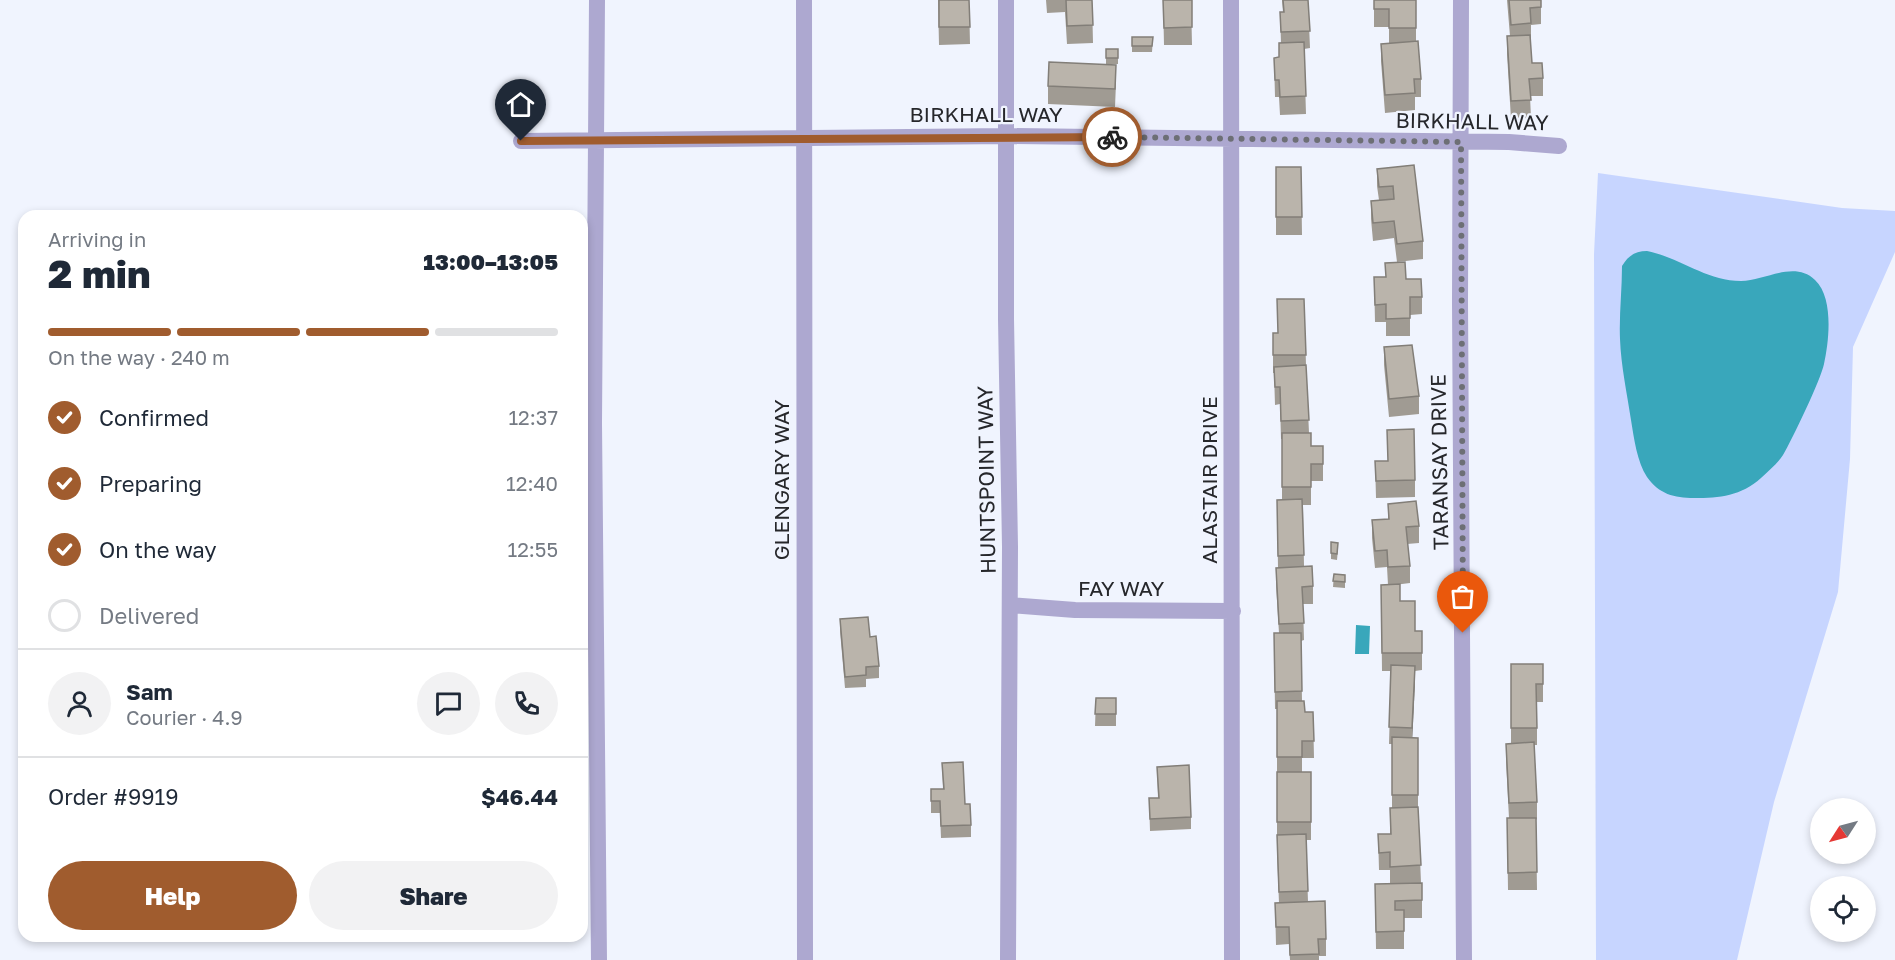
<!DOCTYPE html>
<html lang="en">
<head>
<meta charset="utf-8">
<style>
  body { margin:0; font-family:"Golos Text",sans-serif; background:#f2f2f3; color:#1f2937; height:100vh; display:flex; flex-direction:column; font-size:22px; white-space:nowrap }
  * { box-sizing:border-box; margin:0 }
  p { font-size:20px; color:#747a83 }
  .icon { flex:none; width:33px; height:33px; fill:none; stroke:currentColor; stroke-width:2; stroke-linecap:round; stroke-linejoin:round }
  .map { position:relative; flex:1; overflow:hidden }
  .sheet { position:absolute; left:18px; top:210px; width:570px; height:732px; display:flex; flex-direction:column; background:#fff; border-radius:18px; box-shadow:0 3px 9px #0003 }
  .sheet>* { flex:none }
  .needle { width:39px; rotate:234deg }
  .controls { position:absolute; left:1810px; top:798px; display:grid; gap:12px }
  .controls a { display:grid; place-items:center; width:66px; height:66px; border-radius:50%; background:#fff; box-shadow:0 3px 9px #0003; font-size:30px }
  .pin { position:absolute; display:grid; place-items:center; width:51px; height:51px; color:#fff; margin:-62px -26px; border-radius:50% 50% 50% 0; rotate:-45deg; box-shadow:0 0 6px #0007 }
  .pin .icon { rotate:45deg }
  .courier { position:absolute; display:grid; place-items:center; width:60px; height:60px; margin:-30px; border:4px solid #a05c2e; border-radius:50%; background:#fff; color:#222; box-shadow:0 2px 8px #0007 }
  .headline em { font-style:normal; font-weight:800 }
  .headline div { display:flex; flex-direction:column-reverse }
  .headline { display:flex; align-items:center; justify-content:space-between; height:102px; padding:0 30px }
  h1 { font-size:39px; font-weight:800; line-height:45px }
  .bar { display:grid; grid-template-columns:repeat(4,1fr); gap:9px 6px; align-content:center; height:72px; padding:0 30px }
  .bar i { height:8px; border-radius:4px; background:#e0e1e3 }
  .bar .active { background:#a05c2e }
  .bar p { grid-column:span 4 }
  .line { display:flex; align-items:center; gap:15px; padding:0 30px; border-top:2px solid #e0e1e3 }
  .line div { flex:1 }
  .round { display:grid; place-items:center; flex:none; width:63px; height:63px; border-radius:32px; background:#f2f2f3 }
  ol { padding:0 30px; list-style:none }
  li { display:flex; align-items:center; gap:18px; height:66px }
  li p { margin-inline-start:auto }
  li .icon { padding:6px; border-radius:50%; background:#a05c2e; color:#fff; stroke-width:4 }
  li:last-child { color:#747a83 }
  li i { width:33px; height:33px; border:3px solid #e0e1e3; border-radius:50% }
  .button { display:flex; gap:12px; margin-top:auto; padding:12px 30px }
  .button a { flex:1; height:69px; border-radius:36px; background:#a05c2e; color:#fff; font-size:24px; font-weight:800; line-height:69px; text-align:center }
  .button a+a { background:#f2f2f3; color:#1f2937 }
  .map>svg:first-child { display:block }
  .green { fill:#c7d5ff }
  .water { fill:#39a7bb }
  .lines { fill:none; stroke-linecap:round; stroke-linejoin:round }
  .street { stroke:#ada8d0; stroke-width:16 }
  .wall { fill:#a09b93 }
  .shaded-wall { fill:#827e78 }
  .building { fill:#bab4ab; stroke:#827e78; stroke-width:1.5 }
  .done { stroke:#6d6f75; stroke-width:6; stroke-dasharray:0 10.8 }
  .route { stroke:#a05c2e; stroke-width:8 }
  .labels { text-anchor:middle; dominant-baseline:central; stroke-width:4.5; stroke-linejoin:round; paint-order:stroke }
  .street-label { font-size:21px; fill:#26272b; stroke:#f0f4fe }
</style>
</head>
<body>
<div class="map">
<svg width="1895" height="960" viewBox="0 0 1895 960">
  <rect width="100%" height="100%" fill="#f0f4fe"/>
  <path class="green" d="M1598,173L1842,208L1895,211V252L1853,347L1850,459L1838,592L1774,802L1737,960H1596L1594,254Z"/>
  <path class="water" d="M1647,251C1681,258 1706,281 1741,281C1765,281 1794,260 1815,280C1834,298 1829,341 1824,364C1821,379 1792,440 1783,455C1778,463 1768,471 1761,478C1741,496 1720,498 1694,498C1674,498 1659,494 1647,477C1637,462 1634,438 1631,420C1627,393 1621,366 1620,339C1619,315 1622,291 1622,266C1628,256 1635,251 1647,251Z
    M1356,625L1370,626L1369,654H1355Z"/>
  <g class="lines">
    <path class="street" d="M597,0L594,423L599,960
      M804,0L805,960
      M1006,0V319L1010,547L1008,960
      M1231,0L1232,960
      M1461,0L1460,303L1464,960
      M521,141L1006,136L1509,142L1559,146
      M1010,605L1075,610L1233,611"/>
  </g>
  <path class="wall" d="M938,0H969L970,44L939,45Z
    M1046,0H1092L1093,43L1067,44L1065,12L1047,13Z
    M1163,0H1191L1192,45H1164Z
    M1282,0H1308L1310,48L1304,49L1306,114L1280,115L1279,97H1275L1274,58L1279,57V43H1281L1280,12H1283Z
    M1374,0H1416V41L1421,79V97H1415V110L1385,113L1381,61V44L1389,43V27H1374Z
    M1507,0H1541V24L1531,25V41H1530L1532,63L1543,78V96H1530L1531,118L1511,119L1507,54V36H1510Z
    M1132,37H1153L1152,52H1132Z
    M1106,49H1118V64H1106Z
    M1116,83L1115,107L1048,104V86Z
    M1414,165L1423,241V259L1397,262L1394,238L1373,241L1371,219V201L1379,200L1377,186V169Z
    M1276,167H1301L1302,235H1276Z
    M1374,277L1406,279L1422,297V314L1410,315V336H1386V322H1375Z
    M1277,299H1304L1306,365L1309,433L1311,446H1323V481H1311V505H1303L1304,566L1313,586V604H1303L1304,640L1301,641L1302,701L1305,712H1313L1314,758H1302V772H1311V840H1306L1308,902L1326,939V956H1319V960H1290L1289,944L1276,945L1275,903H1279L1277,853V709H1275L1274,633H1279L1276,585V568H1278L1277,500H1282V439H1281L1280,404L1275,405L1274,373H1273V333H1278Z
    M1384,347L1419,396V414L1389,417L1384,365Z
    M1387,430L1415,480V497L1376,498L1375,461H1388Z
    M1388,504L1419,526V543L1407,544L1410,566V583L1394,585L1400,601L1415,631H1422V670L1415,671L1412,738H1418V807L1421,883H1422V918H1404V949H1376L1375,884H1390V870H1379L1378,834H1390V808H1392V744H1389L1391,671H1382L1381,585H1388L1387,567L1375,568L1372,538V520L1388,519Z
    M1338,549L1337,560L1331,559V553Z
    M1334,574L1345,581V588L1333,587Z
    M840,619L870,637L879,666V678L866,679V687L845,688L840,631Z
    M1511,664H1543V702H1537V745H1534L1537,802V819L1536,820L1537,890H1508L1507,818H1509L1506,761V744H1511Z
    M1096,698H1116V726H1095Z
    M942,763L965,804L971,825V837L941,838L940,813H931V789H943Z
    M1157,767L1191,817V829L1150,831L1149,798H1158Z"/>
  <path class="shaded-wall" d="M1415,666V683L1412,745V728Z"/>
  <path class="building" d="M939,0H969L970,27H939Z
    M1066,0H1092L1093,25L1067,26Z
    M1163,0H1192V27L1164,28Z
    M1283,0H1308L1310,31L1281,32L1280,12H1284Z
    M1374,0H1416V28H1389V9H1374Z
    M1509,0H1541V7L1530,8L1531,23L1511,25Z
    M1530,35L1532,63H1542L1543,78L1529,79L1531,100L1511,101L1507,36Z
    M1132,37H1153L1152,46H1132Z
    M1418,41L1421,79H1414L1415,93L1385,95L1381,44Z
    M1304,42L1306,96L1280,97L1279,80H1275L1274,58L1279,57V43Z
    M1106,49H1118V58H1106Z
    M1049,62L1116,65L1115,89L1048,86Z
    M1414,165L1423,241L1397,244L1394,221L1373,223L1371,201L1394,199L1393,186L1379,187L1377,169Z
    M1276,167H1301L1302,217H1276Z
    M1405,262L1406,279H1421L1422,297H1410V318L1386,319V304L1375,305L1374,277H1386L1385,263Z
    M1277,299H1304L1306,355H1273V333H1278Z
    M1412,345L1419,396L1389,399L1384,347Z
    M1306,365L1309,420L1281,421L1280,387H1275L1274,367Z
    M1414,429L1415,480L1376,481L1375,461H1388L1387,430Z
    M1282,433H1311V446H1323V464H1311V487H1282Z
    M1302,499L1304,555L1278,556L1277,500Z
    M1416,501L1419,526L1406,527L1410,566L1388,567L1387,550L1375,551L1372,520L1389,519L1388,504Z
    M1331,542L1338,543L1337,554L1331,553Z
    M1312,566L1313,586L1302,587L1304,623L1279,624L1276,568Z
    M1334,574L1345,575V582L1333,581Z
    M1400,584V601H1415V631H1422V653H1382L1381,585Z
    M868,617L870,637L876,636L879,666L866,667V675L845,677L840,619Z
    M1274,633H1301L1302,691L1275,692Z
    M1511,664H1543V684H1536L1537,728H1511Z
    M1391,665L1415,666L1412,728L1389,727Z
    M1096,698H1116V714H1095Z
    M1277,701H1304L1305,712H1313L1314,741H1302V757H1277Z
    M1392,737L1418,738V795H1392Z
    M1534,742L1537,802L1509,803L1506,744Z
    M963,762L965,804H970L971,825L941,826L940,801H931V789H944L942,763Z
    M1189,765L1191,817L1150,819L1149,798H1159L1157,767Z
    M1277,772H1311V822H1277Z
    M1418,807L1421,865L1390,867V852L1379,853L1378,834H1391L1390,808Z
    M1507,818H1536L1537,872L1508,873Z
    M1306,834L1308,891L1279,892L1277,835Z
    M1422,883V900L1395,901V910H1404V931L1376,932L1375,884Z
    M1325,901L1326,939H1318L1319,954L1290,955L1289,927H1276L1275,903Z"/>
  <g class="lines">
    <path class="done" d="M1112,137L1461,142L1463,633"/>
    <path class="route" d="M521,141L1112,137"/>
  </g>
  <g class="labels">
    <g class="street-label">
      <text x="986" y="114">BIRKHALL WAY</text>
      <text transform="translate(1472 121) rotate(1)">BIRKHALL WAY</text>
      <text transform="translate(1439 462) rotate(-91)">TARANSAY DRIVE</text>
      <text transform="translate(781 480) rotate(-90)">GLENGARY WAY</text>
      <text transform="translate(986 480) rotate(-91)">HUNTSPOINT WAY</text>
      <text transform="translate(1209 480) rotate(-90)">ALASTAIR DRIVE</text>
      <text x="1121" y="588">FAY WAY</text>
    </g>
  </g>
</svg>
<div class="controls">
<a><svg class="needle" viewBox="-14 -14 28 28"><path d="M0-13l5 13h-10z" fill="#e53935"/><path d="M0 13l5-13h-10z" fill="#747a83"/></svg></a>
<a><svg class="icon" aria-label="locate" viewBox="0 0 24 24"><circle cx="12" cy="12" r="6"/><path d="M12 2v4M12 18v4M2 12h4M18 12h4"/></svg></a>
</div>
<div class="pin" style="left:1463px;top:633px;background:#ea580c"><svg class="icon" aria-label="bag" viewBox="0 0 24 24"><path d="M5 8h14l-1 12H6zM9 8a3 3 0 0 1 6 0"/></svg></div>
<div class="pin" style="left:521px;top:141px;background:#1f2937"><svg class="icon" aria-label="home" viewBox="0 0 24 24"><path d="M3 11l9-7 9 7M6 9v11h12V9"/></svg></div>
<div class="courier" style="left:1112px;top:137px"><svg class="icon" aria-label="bike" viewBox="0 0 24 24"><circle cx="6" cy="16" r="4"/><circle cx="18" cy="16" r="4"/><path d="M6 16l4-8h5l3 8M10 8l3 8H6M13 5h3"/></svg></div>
<section class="sheet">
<div class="headline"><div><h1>2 min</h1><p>Arriving in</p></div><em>13:00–13:05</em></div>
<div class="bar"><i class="active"></i><i class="active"></i><i class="active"></i><i></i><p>On the way · 240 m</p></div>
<ol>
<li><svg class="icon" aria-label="check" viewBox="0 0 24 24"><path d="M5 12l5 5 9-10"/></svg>Confirmed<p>12:37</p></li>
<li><svg class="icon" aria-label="check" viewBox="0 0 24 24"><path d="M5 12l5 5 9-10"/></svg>Preparing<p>12:40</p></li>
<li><svg class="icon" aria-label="check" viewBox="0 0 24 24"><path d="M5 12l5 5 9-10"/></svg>On the way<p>12:55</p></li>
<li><i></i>Delivered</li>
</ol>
<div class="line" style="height:108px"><a class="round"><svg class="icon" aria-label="person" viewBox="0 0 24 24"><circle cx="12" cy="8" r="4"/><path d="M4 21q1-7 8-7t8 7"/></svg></a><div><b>Sam</b><p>Courier · 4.9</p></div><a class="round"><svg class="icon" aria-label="chat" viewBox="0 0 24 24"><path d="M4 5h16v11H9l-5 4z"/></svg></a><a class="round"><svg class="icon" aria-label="phone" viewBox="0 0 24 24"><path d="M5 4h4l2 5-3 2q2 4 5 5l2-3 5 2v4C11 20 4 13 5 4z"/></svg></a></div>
<div class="line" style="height:78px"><div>Order #9919</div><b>$46.44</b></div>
<div class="button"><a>Help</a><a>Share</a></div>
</section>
</div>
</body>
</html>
